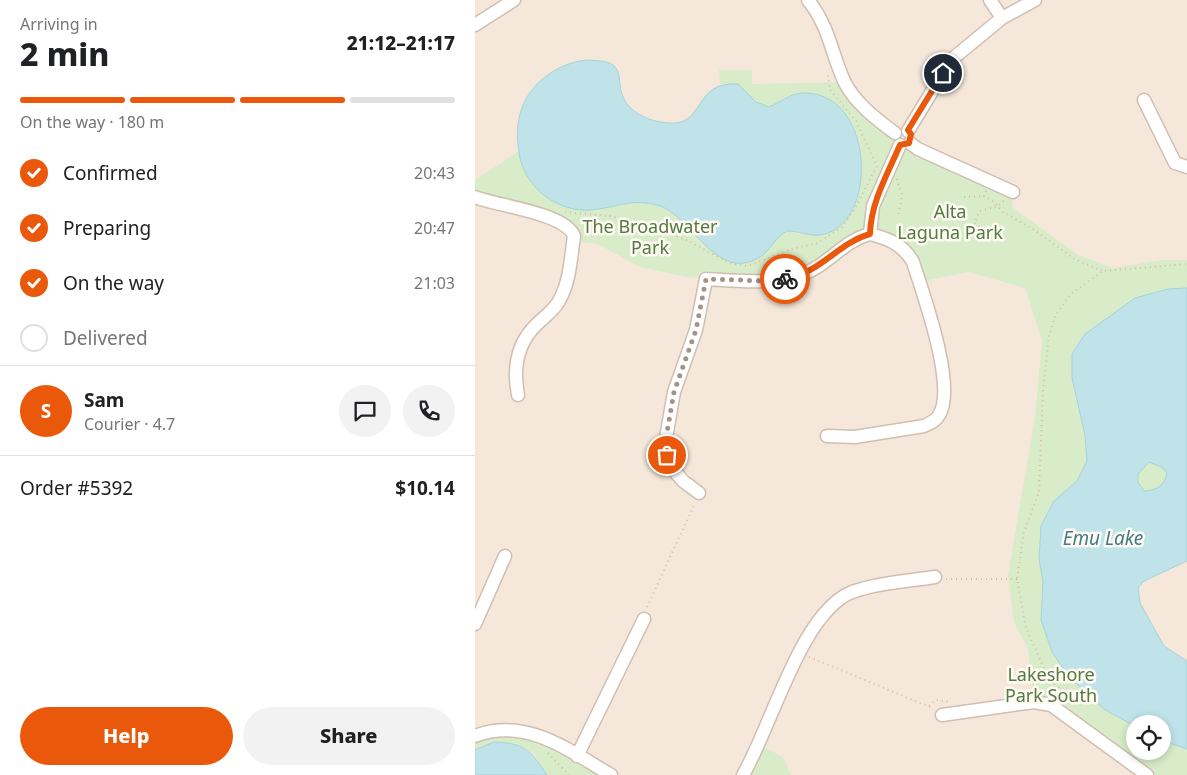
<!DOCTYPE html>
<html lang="en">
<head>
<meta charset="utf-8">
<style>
  body { margin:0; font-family:"Noto Sans",sans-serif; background:#f2f2f2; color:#202124; height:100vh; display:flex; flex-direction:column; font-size:19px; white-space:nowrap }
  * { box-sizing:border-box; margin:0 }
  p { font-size:16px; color:#757577 }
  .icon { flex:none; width:28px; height:28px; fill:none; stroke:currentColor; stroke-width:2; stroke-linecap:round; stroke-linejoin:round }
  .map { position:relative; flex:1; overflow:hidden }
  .sheet { display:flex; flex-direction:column; background:#fff; width:475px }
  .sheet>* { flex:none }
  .fabs { position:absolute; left:651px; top:715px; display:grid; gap:10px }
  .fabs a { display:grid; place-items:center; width:45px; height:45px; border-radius:50%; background:#fff; box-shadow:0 2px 8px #0003; font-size:25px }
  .pin { position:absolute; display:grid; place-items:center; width:42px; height:42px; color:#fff; margin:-21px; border:2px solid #fff; border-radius:50%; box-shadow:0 1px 5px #0007 }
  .courier { position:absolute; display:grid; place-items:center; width:50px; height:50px; margin:-25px; border:4px solid #ea580c; border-radius:50%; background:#fff; color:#222; box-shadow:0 1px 6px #0007 }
  .overview em { font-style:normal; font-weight:800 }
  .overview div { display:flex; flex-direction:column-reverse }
  .overview { display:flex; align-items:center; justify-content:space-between; height:85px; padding:0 20px }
  h1 { font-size:32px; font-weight:800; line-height:38px }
  .bar { display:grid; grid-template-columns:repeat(4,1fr); gap:8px 5px; align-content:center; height:60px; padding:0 20px }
  .bar i { height:6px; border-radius:4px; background:#e0e0e0 }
  .bar .selected { background:#ea580c }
  .bar p { grid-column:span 4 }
  .line { display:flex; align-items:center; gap:12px; padding:0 20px; border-top:1px solid #e0e0e0 }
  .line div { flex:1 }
  .round { display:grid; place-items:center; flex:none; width:52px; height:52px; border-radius:26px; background:#f2f2f2 }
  ol { padding:0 20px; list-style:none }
  li { display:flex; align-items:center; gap:15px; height:55px }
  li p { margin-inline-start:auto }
  li .icon { padding:5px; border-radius:50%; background:#ea580c; color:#fff; stroke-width:4 }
  li:last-child { color:#757577 }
  li i { width:28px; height:28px; border:2px solid #e0e0e0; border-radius:50% }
  .primary-button { display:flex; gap:10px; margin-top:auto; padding:10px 20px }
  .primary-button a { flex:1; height:58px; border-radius:30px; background:#ea580c; color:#fff; font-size:20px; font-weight:800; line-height:58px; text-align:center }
  .primary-button a+a { background:#f2f2f2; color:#202124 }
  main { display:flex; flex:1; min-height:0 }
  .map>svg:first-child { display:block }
  .residential { fill:#f5e8da; fill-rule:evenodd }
  .green { fill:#d8ecc9 }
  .water { fill:#bfe3e8; stroke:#a5d3da; fill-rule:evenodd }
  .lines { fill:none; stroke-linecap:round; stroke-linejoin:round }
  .street-casing { stroke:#d1beb0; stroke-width:15 }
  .path { stroke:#d9b8a5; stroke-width:2; stroke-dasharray:1 4; stroke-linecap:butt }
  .street { stroke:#fff; stroke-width:12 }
  .done { stroke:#a89285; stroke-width:5; stroke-dasharray:0 9 }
  .route { stroke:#ea580c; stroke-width:6 }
  .labels { text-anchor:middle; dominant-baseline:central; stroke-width:5; stroke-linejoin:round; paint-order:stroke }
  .park-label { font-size:18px; fill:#537a41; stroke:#fffaf3 }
  .water-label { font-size:19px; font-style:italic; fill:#437c86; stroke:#fffaf3 }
</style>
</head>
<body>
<main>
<section class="sheet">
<div class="overview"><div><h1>2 min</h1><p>Arriving in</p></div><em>21:12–21:17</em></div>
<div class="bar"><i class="selected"></i><i class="selected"></i><i class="selected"></i><i></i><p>On the way · 180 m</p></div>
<ol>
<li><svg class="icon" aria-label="check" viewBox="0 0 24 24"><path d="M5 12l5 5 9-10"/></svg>Confirmed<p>20:43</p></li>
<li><svg class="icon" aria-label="check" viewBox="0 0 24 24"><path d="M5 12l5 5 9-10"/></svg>Preparing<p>20:47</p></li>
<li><svg class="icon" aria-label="check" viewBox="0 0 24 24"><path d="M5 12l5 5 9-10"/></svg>On the way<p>21:03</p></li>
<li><i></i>Delivered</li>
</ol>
<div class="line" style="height:90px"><b class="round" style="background:#ea580c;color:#fff">S</b><div><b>Sam</b><p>Courier · 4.7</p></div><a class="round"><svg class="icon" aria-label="chat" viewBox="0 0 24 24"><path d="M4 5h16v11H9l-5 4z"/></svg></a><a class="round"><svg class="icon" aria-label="phone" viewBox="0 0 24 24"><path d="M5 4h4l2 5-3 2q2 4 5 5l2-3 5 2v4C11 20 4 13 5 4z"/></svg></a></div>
<div class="line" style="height:65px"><div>Order #5392</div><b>$10.14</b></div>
<div class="primary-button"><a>Help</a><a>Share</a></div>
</section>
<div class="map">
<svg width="712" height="775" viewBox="0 0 712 775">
  <rect width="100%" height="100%" fill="#fdf6ec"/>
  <path class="residential" d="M0,0H712V775H0ZM660,724H688V751H660Z"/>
  <path class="green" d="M244,70H277V84L369,82L419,136L422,144L538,192L537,207L603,255L638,268L688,260H712V288L693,289L597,378L610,435L612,461L602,481L579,501L564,559L568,581L566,620L630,710L660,726V751H688V741L712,749V775H672L595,718L559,702L553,649L539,622L533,576L560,417L567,340L550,288L493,272L444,282L438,262L395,234L314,278L231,279L212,277L165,267L123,244L98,241L97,230L0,197V180L44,151C51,186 61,194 95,204C101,206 110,210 117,210C128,210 139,203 150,202C164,200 186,203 198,211C204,216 208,223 213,229C225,243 243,260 263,262C285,264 295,240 312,231L335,236L382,197L385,177V145L328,93L312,96L294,108C275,104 269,80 245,84Z
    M674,462L686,467L692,472C690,486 682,490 669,491L663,482V474Z
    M49,731L136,775H72C68,769 65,760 59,755C44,739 18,741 0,750V736Z
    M283,744L308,757L316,775H268Z"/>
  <path class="water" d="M112,60C121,61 131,60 138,65C146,71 144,83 146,91C151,112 174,122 194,123C231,126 217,81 263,84L281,102L294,107C306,102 315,93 329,93C397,92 404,214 353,233C337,239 327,231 312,231C300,237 296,250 285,257C242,284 217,217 185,206C156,197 142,208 115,210C83,212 52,189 45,158C41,138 41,117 51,99C63,77 88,62 112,60Z
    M712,288V561L669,581L663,588L665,603L689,646L712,661V749L688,741V724H660V726L630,710L594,677L577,652L566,620L568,581L564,559L566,526L579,501L602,481L612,461L610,435L597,378V354L610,334L660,298L693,289ZM674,462L686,467L692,472C690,486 682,490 669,491L663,482V474Z
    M19,742C49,743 56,750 72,775H0V750Z"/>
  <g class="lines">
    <g class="street-casing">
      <path id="street" d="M333,0C354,26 356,52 369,81C379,102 401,119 420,133
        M515,0L527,18
        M0,25L39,0
        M669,100L700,163L712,167
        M433,131L476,60L527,18L560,0
        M435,143L443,149L538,192
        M0,197C23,206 90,213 99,236C96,256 95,281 85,299C80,310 70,316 62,324C41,344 38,369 43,395
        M352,436L380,437L449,426C455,423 461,421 464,415C482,387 448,294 438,262C428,245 415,239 395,234
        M224,493L208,481L197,468L192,455L191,438L199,392L221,330L231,279C266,281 304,286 337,270C358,259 371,240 395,234L398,206L425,145
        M0,624L30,556
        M467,715L559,702L576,705L672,775
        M0,736C50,716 95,751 136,775
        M102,756L169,619
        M268,775C296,728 326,612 377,592C402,583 433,581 460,577"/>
    </g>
    <path class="path" d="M422,179L427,195L423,217
      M511,191L509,196L519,202L528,212L561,231L601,260L628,271
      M489,197L509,196
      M90,212L135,216L174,225L211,240L255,263L273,266L317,249L343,243L367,227L380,208L402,166L381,121L355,90L353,75
      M512,233L499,223L505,211L523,206L530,200
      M471,579H542
      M172,607L220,503
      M334,657L455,707
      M595,704L594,699L571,673L551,628L542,579L549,532L564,492L568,391L574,335L580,316L596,294L628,271L712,264
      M454,706L461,700L475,702
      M73,753L94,775"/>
    <use href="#street" class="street"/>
  </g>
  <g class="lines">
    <path class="done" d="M192,455L191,438L199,392L221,330L231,279L293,281L310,279"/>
    <path class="route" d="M310,279C344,274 363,243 395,234C396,202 412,175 425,145L434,143L436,134L433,130L468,73"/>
  </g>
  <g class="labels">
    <g class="park-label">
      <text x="475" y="211">Alta<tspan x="475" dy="21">Laguna Park</tspan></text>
      <text x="175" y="226">The Broadwater<tspan x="175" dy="21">Park</tspan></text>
      <text x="576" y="674">Lakeshore<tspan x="576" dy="21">Park South</tspan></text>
    </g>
    <g class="water-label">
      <text x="628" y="538">Emu Lake</text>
    </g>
  </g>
</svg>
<div class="fabs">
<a><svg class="icon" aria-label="locate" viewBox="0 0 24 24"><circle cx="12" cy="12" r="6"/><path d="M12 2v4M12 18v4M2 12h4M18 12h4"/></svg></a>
</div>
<div class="pin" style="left:192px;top:455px;background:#ea580c"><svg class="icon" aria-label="bag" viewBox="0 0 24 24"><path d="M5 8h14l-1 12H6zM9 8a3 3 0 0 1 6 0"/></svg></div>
<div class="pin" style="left:468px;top:73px;background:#1f2937"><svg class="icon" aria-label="home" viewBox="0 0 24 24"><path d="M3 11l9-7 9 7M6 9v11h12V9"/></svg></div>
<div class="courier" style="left:310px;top:279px"><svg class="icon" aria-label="bike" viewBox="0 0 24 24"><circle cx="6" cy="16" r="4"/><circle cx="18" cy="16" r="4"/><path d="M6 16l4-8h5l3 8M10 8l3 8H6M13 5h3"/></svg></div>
</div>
</main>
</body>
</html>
